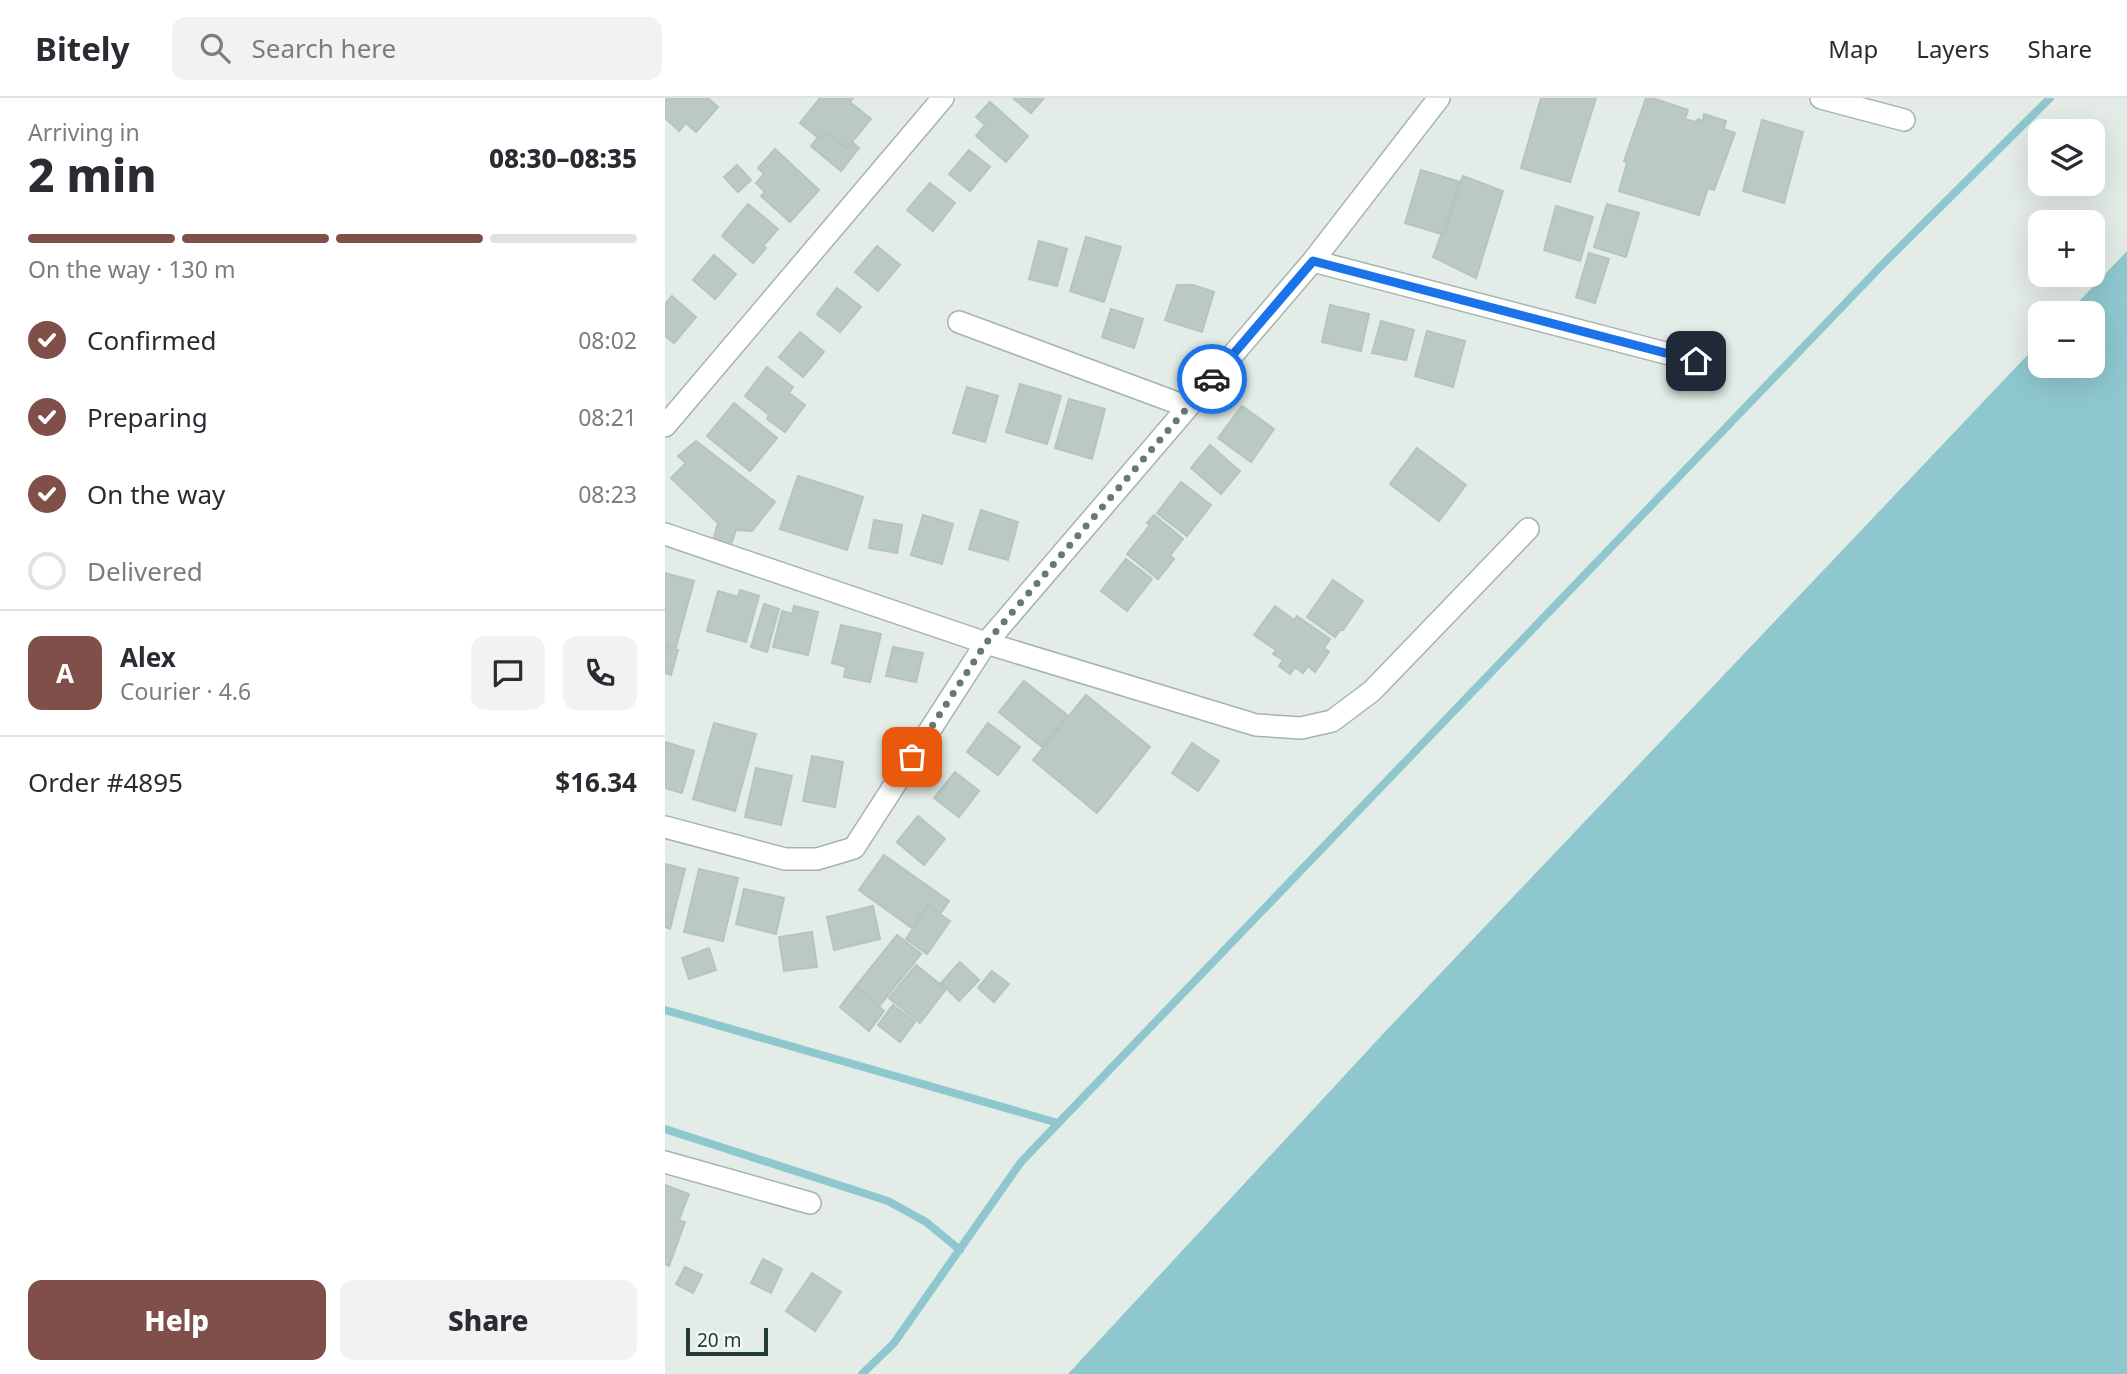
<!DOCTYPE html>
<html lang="en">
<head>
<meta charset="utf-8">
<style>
  body { margin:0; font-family:"Noto Sans",sans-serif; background:#f2f2f3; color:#2b2b33; height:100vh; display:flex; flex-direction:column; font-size:26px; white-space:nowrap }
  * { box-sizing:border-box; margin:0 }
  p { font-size:23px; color:#7c7c81 }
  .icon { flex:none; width:38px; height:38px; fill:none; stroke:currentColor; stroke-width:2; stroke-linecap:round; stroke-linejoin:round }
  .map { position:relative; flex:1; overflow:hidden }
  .panel { display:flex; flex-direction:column; background:#fff; width:665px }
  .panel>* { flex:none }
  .fabs { position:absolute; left:1363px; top:21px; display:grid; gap:14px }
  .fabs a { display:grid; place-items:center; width:77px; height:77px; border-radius:14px; background:#fff; box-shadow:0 7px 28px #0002; font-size:35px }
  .scale { position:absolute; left:21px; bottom:18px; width:82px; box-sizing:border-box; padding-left:7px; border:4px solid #233c34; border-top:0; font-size:19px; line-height:24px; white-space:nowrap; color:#233c34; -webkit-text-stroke:5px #f3f8f5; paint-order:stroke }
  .pin { position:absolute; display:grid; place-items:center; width:60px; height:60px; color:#fff; margin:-30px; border-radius:14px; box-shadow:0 4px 10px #0006 }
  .courier { position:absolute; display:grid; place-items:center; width:70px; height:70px; margin:-35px; border:5px solid #1a73e8; border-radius:50%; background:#fff; color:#222; box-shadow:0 2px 9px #0007 }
  .summary em { font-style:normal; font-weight:800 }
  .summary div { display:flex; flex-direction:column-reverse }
  .summary { display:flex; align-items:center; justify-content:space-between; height:119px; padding:0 28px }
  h1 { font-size:46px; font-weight:800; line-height:52px }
  .bar { display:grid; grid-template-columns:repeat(4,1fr); gap:10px 7px; align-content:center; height:84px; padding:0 28px }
  .bar i { height:9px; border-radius:5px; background:#e1e1e2 }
  .bar .selected { background:#814f49 }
  .bar p { grid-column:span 4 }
  .line { display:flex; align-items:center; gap:18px; padding:0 28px; border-top:2px solid #e1e1e2 }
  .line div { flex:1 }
  .round { display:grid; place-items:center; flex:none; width:74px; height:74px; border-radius:14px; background:#f2f2f3 }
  ol { padding:0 28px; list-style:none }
  li { display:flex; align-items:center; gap:21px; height:77px }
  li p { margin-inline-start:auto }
  li .icon { padding:7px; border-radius:50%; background:#814f49; color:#fff; stroke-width:4 }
  li:last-child { color:#7c7c81 }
  li i { width:38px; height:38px; border:4px solid #e1e1e2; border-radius:50% }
  .cta { display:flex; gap:14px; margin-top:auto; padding:14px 28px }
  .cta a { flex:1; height:80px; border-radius:14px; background:#814f49; color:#fff; font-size:28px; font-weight:800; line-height:80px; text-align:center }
  .cta a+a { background:#f2f2f3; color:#2b2b33 }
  header { display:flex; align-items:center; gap:42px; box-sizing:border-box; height:98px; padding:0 35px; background:#fff; border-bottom:2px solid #e1e1e2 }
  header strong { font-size:33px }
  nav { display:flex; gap:38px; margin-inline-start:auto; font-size:24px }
  .search { width:490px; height:63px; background:#f2f2f3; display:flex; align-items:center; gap:18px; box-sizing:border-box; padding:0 24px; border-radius:14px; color:#7c7c81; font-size:26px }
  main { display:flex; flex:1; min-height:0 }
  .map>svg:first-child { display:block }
  .water { fill:#8ec8ce }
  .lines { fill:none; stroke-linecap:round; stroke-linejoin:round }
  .stream { stroke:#8ec8ce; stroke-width:8 }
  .building { fill:#bbc9c3; stroke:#b5c5be; stroke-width:2 }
  .street-casing { stroke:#a6b4ae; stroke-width:24 }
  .street { stroke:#fff; stroke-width:21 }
  .done { stroke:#667a73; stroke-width:7; stroke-dasharray:0 12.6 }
  .route { stroke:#1a73e8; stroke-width:9 }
</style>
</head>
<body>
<header>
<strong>Bitely</strong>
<div class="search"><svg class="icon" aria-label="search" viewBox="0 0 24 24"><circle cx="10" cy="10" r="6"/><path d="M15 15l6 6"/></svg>Search here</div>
<nav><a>Map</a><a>Layers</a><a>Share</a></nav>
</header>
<main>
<section class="panel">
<div class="summary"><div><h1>2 min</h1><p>Arriving in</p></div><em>08:30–08:35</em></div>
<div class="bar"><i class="selected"></i><i class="selected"></i><i class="selected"></i><i></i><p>On the way · 130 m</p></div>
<ol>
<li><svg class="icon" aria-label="check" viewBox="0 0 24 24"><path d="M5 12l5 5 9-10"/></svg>Confirmed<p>08:02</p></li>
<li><svg class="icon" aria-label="check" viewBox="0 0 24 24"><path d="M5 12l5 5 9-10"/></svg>Preparing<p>08:21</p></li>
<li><svg class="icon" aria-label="check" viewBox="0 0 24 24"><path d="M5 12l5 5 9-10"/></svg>On the way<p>08:23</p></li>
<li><i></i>Delivered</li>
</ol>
<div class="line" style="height:126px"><b class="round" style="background:#814f49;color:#fff">A</b><div><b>Alex</b><p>Courier · 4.6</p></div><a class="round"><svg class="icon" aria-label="chat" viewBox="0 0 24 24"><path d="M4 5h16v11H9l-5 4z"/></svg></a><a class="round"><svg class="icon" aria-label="phone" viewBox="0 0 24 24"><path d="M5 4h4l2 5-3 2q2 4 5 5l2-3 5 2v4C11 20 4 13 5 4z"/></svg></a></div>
<div class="line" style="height:91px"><div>Order #4895</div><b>$16.34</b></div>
<div class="cta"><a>Help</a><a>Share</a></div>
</section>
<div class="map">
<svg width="1462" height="1276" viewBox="0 0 1462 1276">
  <rect width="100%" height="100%" fill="#e3ece7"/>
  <path class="water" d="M1462,153V1276H403L717,937L1375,244L1376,268H1428V215H1403Z"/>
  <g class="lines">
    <path class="stream" d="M0,912L393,1025
      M0,1031L223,1103L261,1124L295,1152
      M197,1276L229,1245L356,1064L1219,165L1385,0"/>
  </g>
  <path class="building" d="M0,0H43L53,9L31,34L21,25L14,33L0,20Z
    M155,0H188L185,4L206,21L182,50L162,33L155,41L135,25Z
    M348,0H379L366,15Z
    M876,0H931L905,84L856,70Z
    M981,0H987L1023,12L1020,21L1031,24L1033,21L1038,23L1039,16L1061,23L1059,31L1070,35L1049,92L1043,90L1034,117L954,93L962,65L959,63Z
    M325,4L363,38L341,64L311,38L320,27L311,19Z
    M1097,22L1138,34L1119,105L1078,93Z
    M162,35L183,51L188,45L194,50L176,73L146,48L153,39L156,43Z
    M110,51L154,92L125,124L96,98L100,94L91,85L99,76L93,70Z
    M304,52L325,69L305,93L284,76Z
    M72,67L86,82L73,94L59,79Z
    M756,72L795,84L780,137L740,125Z
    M798,78L838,93L811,180L768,159Z
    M265,85L290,105L268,133L242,112Z
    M83,106L113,131L98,148L101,150L88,165L57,138Z
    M942,106L974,115L961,159L929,149Z
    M891,108L928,119L915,163L879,152Z
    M421,139L456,149L439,204L405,193Z
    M374,143L402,151L392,188L364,181Z
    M212,148L235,167L213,193L190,174Z
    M924,155L944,161L930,205L911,199Z
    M49,157L71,176L50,201L28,182Z
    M512,187H528L549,194L537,234L500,222Z
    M172,190L196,209L175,234L152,216Z
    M7,198L31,219L9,245L0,238V206Z
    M665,207L704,216L696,253L657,244Z
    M446,211L478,221L469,250L437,239Z
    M716,223L749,232L741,262L707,255Z
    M762,233L800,243L788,289L750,278Z
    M135,234L159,254L138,279L114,259Z
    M102,269L128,289L124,295L140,307L120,334L102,321L104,317L80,298Z
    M355,286L396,298L382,346L341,334Z
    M302,289L333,298L320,344L288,335Z
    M404,301L440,311L427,361L390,350Z
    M69,305L112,340L85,373L42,338Z
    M577,308L609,331L586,364L553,340Z
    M31,343L110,404L87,433L71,432L65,449L48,443L53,425L6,380L21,365L13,358Z
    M545,347L575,373L556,396L526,370Z
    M752,350L801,387L774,423L725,386Z
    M133,378L198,399L182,452L115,431Z
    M516,384L546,407L522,438L492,415Z
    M316,412L353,424L343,462L304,451Z
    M258,417L288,426L277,466L246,457Z
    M489,417L518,441L505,458L509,461L493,481L462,456L485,427L482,425Z
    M209,422L237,427L232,455L204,450Z
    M461,461L487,481L462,513L436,493Z
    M0,475L29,483L11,549L0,546Z
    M668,482L698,503L678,532H675L670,539L642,519Z
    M75,492L94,498L81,544L42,533L53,493L73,499Z
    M99,506L114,511L102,554L86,549Z
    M129,508L153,514L143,557L108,549L117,513L127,516Z
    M610,508L629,522L632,518L665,541L659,550L664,554L650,574L643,568L638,575L630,569L625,576L614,568L618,562L608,556L611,552L589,537Z
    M176,527L216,536L205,584L179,579L181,569L167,565Z
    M0,548L13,552L6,577L0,575Z
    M228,549L258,555L251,584L221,578Z
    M359,583L402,617L377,649L334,614Z
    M421,597L485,649L432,715L368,662Z
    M49,625L91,636L70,713L28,701Z
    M323,625L355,649L333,677L302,654Z
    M0,644L29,653L17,695L0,690Z
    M527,645L554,663L533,693L507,675Z
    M147,658L178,664L170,709L138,703Z
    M91,670L127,678L116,727L80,719Z
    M290,674L314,693L294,719L269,700Z
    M253,718L280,741L259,767L232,744Z
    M219,757L284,803L275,816L263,807L247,830L194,792Z
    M0,766L20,771L5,831L0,829Z
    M34,771L73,780L58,843L19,834Z
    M79,791L119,800L111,836L71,826Z
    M208,808L215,841L169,852L162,819Z
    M263,808L285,823L262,856L241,841Z
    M147,834L152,869L119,873L114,839Z
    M232,837L256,856L215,907L191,888Z
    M44,850L51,872L24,881L17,860Z
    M295,864L314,882L294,903L276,885Z
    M251,867L281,891L255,925L224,900Z
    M327,873L344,886L329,904L313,890Z
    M190,889L219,913L204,933L175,909Z
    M228,907L250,924L235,944L213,927Z
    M0,1087L24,1096L14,1122L20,1124L4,1168L0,1166Z
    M98,1161L117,1171L106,1195L86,1185Z
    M20,1169L37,1177L28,1195L11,1186Z
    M147,1175L176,1194L150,1233L121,1213Z"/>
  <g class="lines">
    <g class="street-casing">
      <path id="street" d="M1156,0L1239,22
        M648,163L1031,263
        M294,224L523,309
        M0,328L278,0
        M0,436L321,545L591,627L636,630L667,623L707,593L863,431
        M0,729L120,761H152L189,750L321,545L648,163L774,0
        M0,1064L145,1105"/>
    </g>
    <use href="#street" class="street"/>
  </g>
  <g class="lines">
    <path class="done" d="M247,659L321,545L547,281"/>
    <path class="route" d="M547,281L648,163L1031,263"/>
  </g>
</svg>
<div class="fabs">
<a><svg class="icon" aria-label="layers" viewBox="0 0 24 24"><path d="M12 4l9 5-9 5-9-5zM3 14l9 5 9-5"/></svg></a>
<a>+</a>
<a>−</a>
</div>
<div class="scale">20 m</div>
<div class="pin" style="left:247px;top:659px;background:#ea580c"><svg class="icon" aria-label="bag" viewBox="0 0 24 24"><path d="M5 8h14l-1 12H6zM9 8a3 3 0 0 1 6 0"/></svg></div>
<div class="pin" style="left:1031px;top:263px;background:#1f2937"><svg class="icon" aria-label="home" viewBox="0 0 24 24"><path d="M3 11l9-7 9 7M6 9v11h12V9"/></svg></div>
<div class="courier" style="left:547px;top:281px"><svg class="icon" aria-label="car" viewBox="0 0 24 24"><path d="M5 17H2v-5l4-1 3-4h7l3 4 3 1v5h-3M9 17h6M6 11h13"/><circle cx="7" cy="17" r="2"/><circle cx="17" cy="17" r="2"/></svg></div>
</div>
</main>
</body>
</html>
